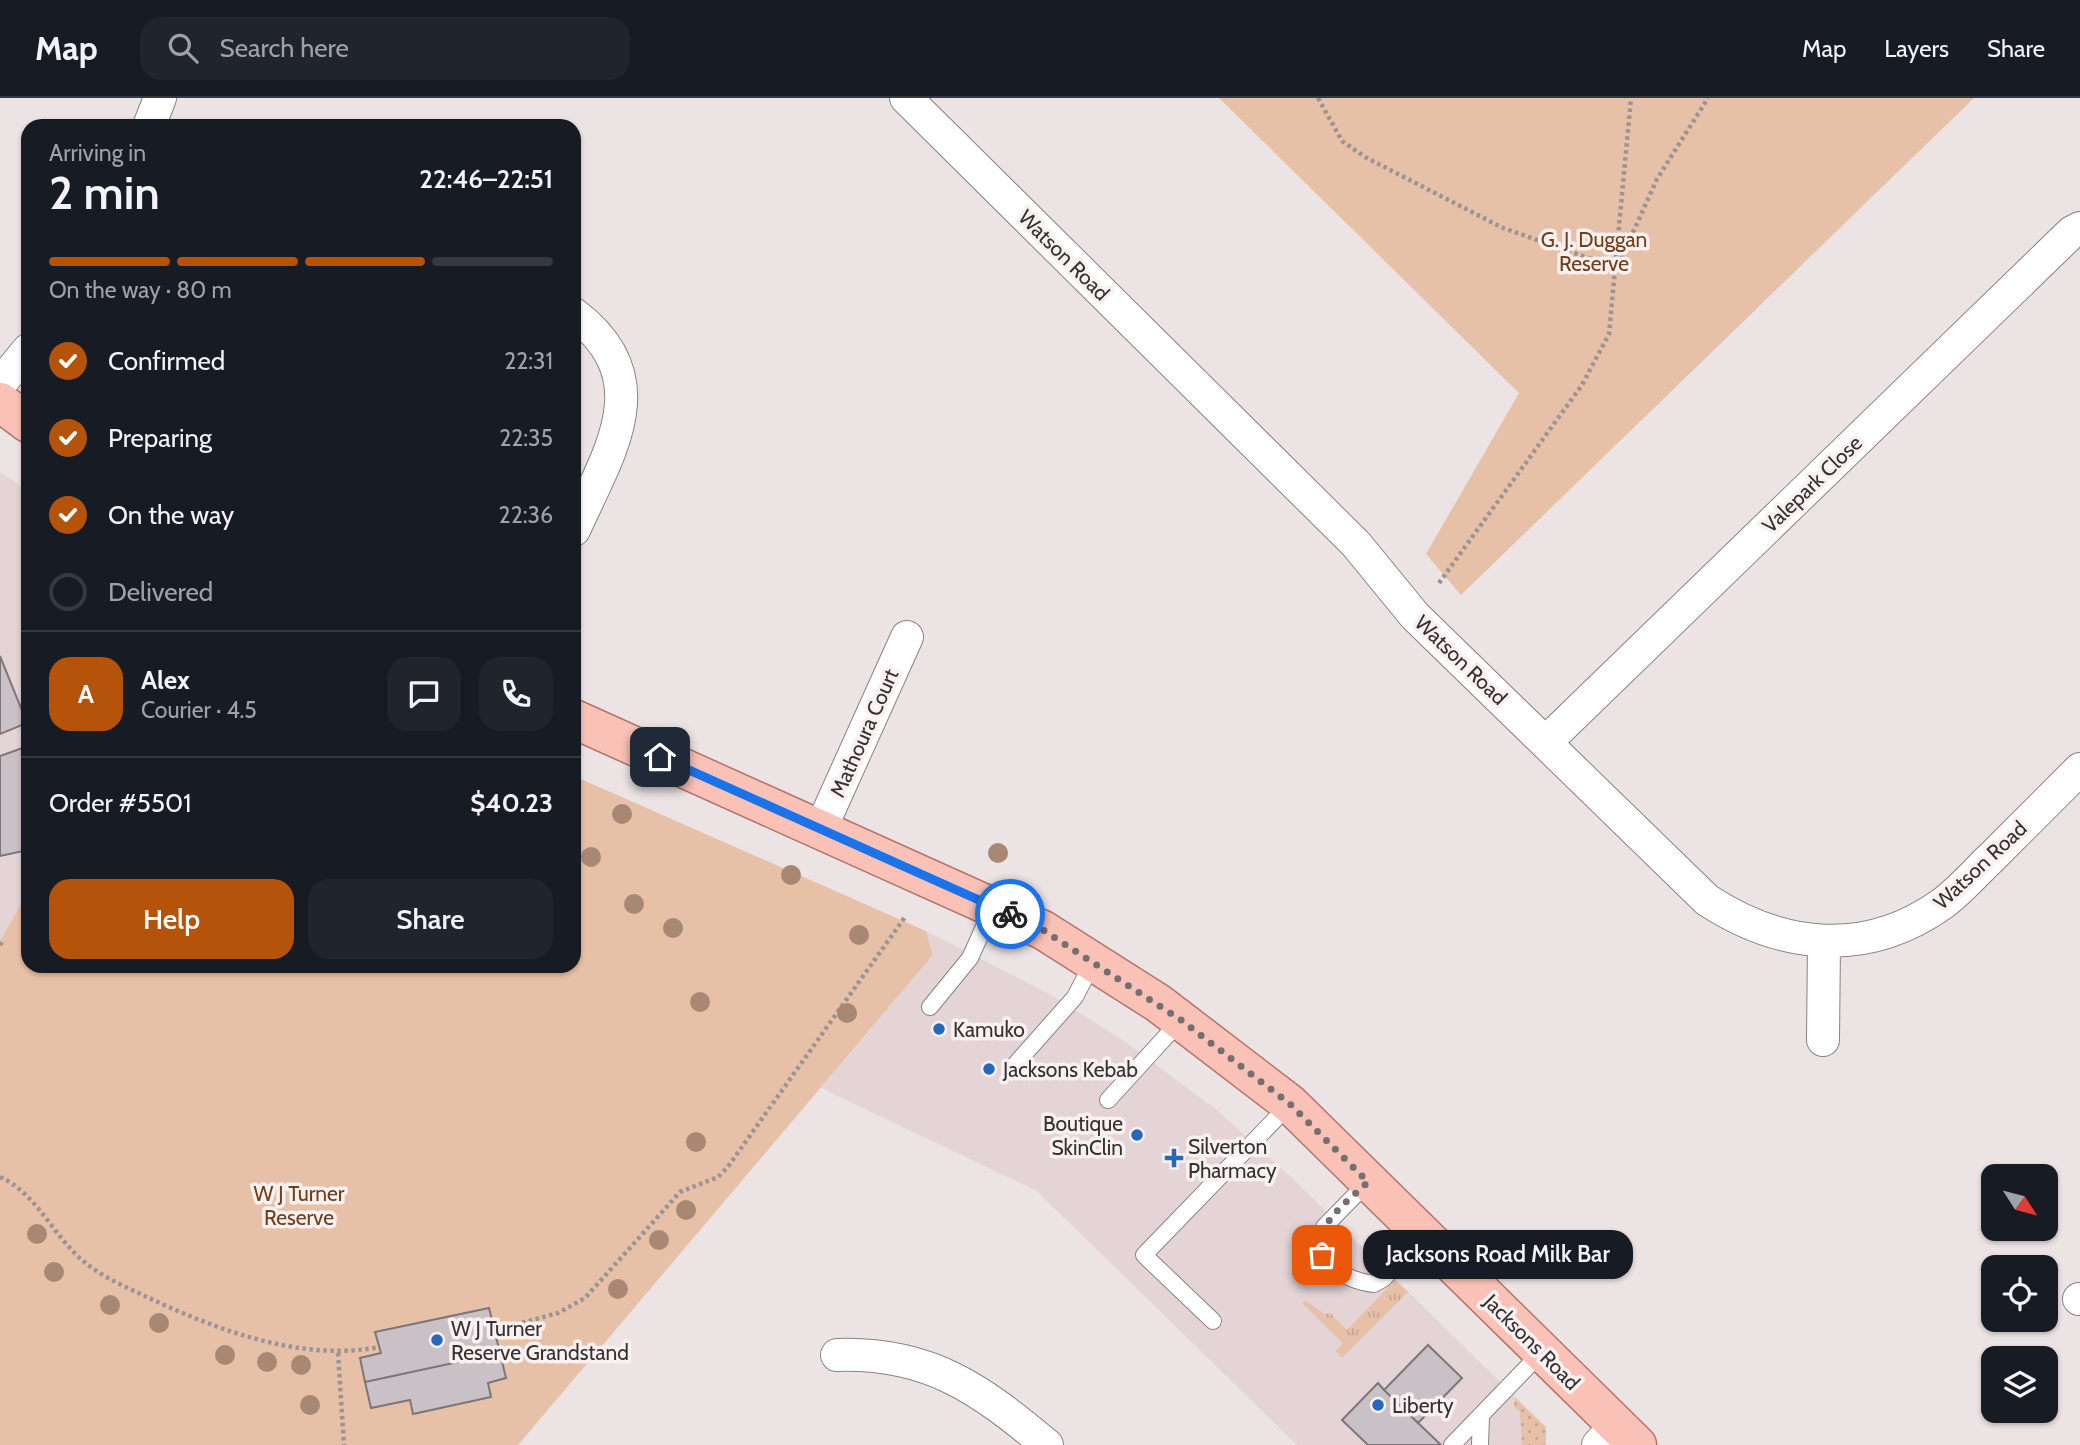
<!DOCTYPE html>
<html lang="en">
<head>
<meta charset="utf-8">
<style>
  body { margin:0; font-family:Cabin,sans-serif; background:#20242c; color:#f1f3f6; height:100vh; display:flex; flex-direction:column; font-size:26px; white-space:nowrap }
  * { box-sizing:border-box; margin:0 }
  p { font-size:23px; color:#9ea1a6 }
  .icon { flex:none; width:38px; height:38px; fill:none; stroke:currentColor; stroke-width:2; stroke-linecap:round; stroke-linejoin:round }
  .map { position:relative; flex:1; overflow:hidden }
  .sheet { position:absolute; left:21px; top:21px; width:560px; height:854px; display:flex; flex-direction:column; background:#171b24; border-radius:21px; box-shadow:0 2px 5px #0004 }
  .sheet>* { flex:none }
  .needle { width:46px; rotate:126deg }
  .buttons { position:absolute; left:1981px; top:1066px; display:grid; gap:14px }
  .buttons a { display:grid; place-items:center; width:77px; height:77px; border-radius:14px; background:#171b24; box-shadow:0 2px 5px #0004; font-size:35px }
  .pin { position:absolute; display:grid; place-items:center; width:60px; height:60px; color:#fff; margin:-30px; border-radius:14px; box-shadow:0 4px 10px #0006 }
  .courier { position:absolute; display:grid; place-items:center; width:70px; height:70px; margin:-35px; border:5px solid #1a73e8; border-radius:50%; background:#fff; color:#222; box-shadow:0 2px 9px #0007 }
  .bubble { position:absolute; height:49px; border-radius:21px; background:#171b24; box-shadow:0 2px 5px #0004; font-size:23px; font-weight:600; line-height:49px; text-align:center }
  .overview em { font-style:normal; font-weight:600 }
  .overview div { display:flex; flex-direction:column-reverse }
  .overview { display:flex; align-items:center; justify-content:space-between; height:119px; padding:0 28px }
  h1 { font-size:46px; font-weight:600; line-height:52px }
  .bar { display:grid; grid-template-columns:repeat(4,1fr); gap:10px 7px; align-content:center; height:84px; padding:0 28px }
  .bar i { height:9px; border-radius:5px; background:#363941 }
  .bar .on { background:#b45309 }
  .bar p { grid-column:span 4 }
  .line { display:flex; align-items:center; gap:18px; padding:0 28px; border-top:2px solid #363941 }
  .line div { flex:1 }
  .round { display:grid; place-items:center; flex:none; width:74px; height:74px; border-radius:21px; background:#20242c }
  ol { padding:0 28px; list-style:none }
  li { display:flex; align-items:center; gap:21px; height:77px }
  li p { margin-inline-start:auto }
  li .icon { padding:7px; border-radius:50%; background:#b45309; color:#fff; stroke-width:4 }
  li:last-child { color:#9ea1a6 }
  li i { width:38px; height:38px; border:4px solid #363941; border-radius:50% }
  .cta { display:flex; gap:14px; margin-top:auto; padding:14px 28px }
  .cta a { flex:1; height:80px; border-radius:21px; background:#b45309; color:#fff; font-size:28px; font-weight:600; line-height:80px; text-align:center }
  .cta a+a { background:#20242c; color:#f1f3f6 }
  header { display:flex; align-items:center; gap:42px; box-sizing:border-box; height:98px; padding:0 35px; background:#171b24; border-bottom:2px solid #363941 }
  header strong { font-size:33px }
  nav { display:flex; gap:38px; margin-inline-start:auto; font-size:24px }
  .search { width:490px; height:63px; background:#20242c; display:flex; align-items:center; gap:18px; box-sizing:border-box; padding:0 24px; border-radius:21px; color:#9ea1a6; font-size:26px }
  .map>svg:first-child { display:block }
  .built { fill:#e4d4d6 }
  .grass { fill:url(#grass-tufts) }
  .park { fill:#e7c0a8 }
  .garden { fill:url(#garden-dots) }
  .building { fill:#c9c1c5; stroke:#7d7679; stroke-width:2 }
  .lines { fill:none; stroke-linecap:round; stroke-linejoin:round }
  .service-casing { stroke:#8a8283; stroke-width:18 }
  .minor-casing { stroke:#8a8283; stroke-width:34 }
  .primary-casing { stroke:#b37469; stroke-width:41 }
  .path { stroke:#9b9495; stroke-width:4.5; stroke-dasharray:3.5 3.5; stroke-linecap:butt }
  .service { stroke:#fff; stroke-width:16 }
  .minor { stroke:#fff; stroke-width:32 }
  .primary { stroke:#fac1b7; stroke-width:38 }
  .tree { fill:#a98873 }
  .done { stroke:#746f70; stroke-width:7; stroke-dasharray:0 12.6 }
  .route { stroke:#1a73e8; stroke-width:9 }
  .poi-dot { fill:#2669ba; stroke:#f9f0f1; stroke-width:2.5 }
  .labels { text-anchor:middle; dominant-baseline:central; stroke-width:7; stroke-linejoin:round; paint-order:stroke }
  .park-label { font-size:21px; fill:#733e16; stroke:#f9f0f1 }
  .street-label { font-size:21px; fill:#343131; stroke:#f9f0f1 }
  .poi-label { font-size:21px; fill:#343131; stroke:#f9f0f1; text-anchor:start }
</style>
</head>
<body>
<header>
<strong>Map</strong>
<div class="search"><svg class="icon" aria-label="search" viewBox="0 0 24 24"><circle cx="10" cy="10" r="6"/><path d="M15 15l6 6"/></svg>Search here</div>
<nav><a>Map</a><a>Layers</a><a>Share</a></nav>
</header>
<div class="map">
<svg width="2080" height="1347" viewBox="0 0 2080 1347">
  <defs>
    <pattern id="grass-tufts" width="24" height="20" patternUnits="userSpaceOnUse" patternTransform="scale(1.75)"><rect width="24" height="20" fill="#e7c0a8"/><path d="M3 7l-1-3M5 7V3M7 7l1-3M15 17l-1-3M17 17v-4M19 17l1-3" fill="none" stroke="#c7a591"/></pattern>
    <pattern id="garden-dots" width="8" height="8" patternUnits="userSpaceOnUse" patternTransform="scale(1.75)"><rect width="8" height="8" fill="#e7c0a8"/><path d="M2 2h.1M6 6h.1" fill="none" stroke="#c7a591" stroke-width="1.8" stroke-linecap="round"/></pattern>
  </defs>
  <rect width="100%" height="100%" fill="#ece3e4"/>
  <path class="built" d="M0,374L28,393V794L0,843Z
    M926,833L1051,897L1124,943L1218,1013L1293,1081L1546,1329V1347H1297L1037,1093L821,990L933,857Z"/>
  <path class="grass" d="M1395,1182L1408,1194L1342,1260L1336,1253L1343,1245L1302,1205L1305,1202L1324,1216L1330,1215L1347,1232Z"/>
  <path class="park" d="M1219,0H1974L1461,497L1426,456L1519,295Z
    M574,678L926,833L933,857L518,1347H0V843L28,794V868H574Z"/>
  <path class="garden" d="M1515,1300L1546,1329V1347H1522L1520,1314L1514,1309Z"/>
  <path class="building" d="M0,558L27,625L0,636Z
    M28,648V752L0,758V658Z
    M489,1210L500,1255L365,1284L360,1260L381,1255L375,1234Z
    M1428,1247L1462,1280L1418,1325L1384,1292Z
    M500,1255L506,1280L488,1285L491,1299L413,1316L410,1302L371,1310L365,1284Z
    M1378,1285L1384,1292L1441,1347H1368L1342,1322Z"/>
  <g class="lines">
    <g class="service-casing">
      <path id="service" d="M930,909L970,860L993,809
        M1012,970L1075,899L1093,864
        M1108,1002L1181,922
        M1368,1084L1324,1129C1308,1161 1345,1183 1374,1186L1383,1181L1424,1138
        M1213,1223L1144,1157L1290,1006
        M1452,1347L1542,1254
        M1480,1347L1481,1318"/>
    </g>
    <g class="minor-casing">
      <path id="minor" d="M906,0L1356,446L1415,518L1707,802C1782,851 1866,860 1942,806C1960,793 1976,774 1993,758C2022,729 2051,700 2080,671
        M149,28L160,0
        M574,216C660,281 609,354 574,432
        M0,286L28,252
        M1546,644L2072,134L2080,130
        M821,730L907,539
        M1823,942L1824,845
        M2079,1201H2080
        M837,1257C929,1254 980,1291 1047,1347
        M1598,1347L1616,1327"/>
    </g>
    <g class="primary-casing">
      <path id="primary" d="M0,304L28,325
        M574,621L1043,832L1158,905L1290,1006L1637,1347"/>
    </g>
    <path class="path" d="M1318,0L1342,43L1365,59L1503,130L1617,170L1657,81L1708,0
      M1439,485L1582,287L1609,236L1631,0
      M0,847L3,842
      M0,1079C35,1094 54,1138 82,1162C100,1178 126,1189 147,1199C217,1232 301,1264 379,1249
      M495,1232L558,1215L585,1200L680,1094L718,1079L727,1070L905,819
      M338,1255L344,1347"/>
    <use href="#service" class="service"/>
    <use href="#minor" class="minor"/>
    <use href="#primary" class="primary"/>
  </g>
  <g class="tree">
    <circle cx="622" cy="716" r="10"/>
    <circle cx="998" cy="755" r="10"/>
    <circle cx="591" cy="759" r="10"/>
    <circle cx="791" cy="777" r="10"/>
    <circle cx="634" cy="806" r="10"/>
    <circle cx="673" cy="830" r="10"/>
    <circle cx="859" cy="837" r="10"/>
    <circle cx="700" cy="904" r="10"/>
    <circle cx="847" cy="915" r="10"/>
    <circle cx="696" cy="1044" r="10"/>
    <circle cx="686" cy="1112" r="10"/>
    <circle cx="37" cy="1136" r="10"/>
    <circle cx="659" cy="1142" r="10"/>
    <circle cx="54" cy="1174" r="10"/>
    <circle cx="618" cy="1191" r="10"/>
    <circle cx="110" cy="1207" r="10"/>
    <circle cx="159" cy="1225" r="10"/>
    <circle cx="225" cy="1257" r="10"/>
    <circle cx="267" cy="1264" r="10"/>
    <circle cx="301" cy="1267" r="10"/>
    <circle cx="310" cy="1307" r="10"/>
  </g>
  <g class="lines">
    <path class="done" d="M1010,816L1043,832L1181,922L1290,1006L1368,1084C1350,1102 1311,1128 1322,1157"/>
    <path class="route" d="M660,659L1010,816"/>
  </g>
  <g class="poi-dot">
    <circle cx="939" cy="931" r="7"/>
    <circle cx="989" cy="971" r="7"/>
    <circle cx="1137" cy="1037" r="7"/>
    <path d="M1170.5 1049.5h7v7h7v7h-7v7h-7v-7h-7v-7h7z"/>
    <circle cx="437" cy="1242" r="7"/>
    <circle cx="1378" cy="1307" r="7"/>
  </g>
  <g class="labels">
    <g class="park-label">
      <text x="1594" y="141">G. J. Duggan<tspan x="1594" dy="24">Reserve</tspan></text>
      <text x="299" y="1095">W J Turner<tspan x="299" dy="24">Reserve</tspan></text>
    </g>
    <g class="street-label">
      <text transform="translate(1064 157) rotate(45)">Watson Road</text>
      <text transform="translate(1812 386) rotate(-44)">Valepark Close</text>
      <text transform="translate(1461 562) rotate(44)">Watson Road</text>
      <text transform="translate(864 635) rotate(-66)">Mathoura Court</text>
      <text transform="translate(1980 767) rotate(-43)">Watson Road</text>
      <text transform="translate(1532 1244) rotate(45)">Jacksons Road</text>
    </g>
    <g class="poi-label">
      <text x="953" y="931">Kamuko</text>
      <text x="1003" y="971">Jacksons Kebab</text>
      <text x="1123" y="1025" text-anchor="end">Boutique<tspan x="1123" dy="24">SkinClin</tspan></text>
      <text x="1188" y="1048">Silverton<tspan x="1188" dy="24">Pharmacy</tspan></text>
      <text x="451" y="1230">W J Turner<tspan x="451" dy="24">Reserve Grandstand</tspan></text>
      <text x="1392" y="1307">Liberty</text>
    </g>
  </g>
</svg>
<div class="buttons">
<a><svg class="needle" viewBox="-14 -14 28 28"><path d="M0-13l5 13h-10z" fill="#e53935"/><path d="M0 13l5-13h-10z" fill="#9ea1a6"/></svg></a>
<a><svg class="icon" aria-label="locate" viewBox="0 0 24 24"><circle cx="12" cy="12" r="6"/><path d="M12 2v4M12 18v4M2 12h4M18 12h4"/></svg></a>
<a><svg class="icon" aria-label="layers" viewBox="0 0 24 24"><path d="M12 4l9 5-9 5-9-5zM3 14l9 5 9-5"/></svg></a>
</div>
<div class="pin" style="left:1322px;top:1157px;background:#ea580c"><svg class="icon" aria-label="bag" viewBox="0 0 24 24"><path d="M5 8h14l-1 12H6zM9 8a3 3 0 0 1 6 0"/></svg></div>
<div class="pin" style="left:660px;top:659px;background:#1f2937"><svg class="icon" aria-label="home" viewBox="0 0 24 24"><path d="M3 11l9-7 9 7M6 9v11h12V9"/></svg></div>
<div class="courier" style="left:1010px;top:816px"><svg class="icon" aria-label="bike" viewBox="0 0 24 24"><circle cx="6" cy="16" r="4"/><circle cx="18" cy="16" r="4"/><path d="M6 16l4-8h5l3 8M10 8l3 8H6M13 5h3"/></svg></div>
<div class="bubble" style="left:1363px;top:1132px;width:270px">Jacksons Road Milk Bar</div>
<section class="sheet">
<div class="overview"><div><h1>2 min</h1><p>Arriving in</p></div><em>22:46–22:51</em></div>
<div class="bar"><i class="on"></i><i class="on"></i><i class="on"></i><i></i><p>On the way · 80 m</p></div>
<ol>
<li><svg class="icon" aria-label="check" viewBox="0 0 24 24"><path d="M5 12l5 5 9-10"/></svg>Confirmed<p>22:31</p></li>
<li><svg class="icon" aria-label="check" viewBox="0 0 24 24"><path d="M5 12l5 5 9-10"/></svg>Preparing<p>22:35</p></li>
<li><svg class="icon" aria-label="check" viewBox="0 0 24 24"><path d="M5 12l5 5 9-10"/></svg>On the way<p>22:36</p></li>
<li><i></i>Delivered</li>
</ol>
<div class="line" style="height:126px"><b class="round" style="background:#b45309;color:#fff">A</b><div><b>Alex</b><p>Courier · 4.5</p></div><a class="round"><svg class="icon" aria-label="chat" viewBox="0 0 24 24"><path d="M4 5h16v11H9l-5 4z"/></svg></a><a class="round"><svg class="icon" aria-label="phone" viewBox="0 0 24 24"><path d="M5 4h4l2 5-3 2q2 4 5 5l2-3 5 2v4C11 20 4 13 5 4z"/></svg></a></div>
<div class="line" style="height:91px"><div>Order #5501</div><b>$40.23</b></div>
<div class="cta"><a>Help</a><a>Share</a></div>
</section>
</div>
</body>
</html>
